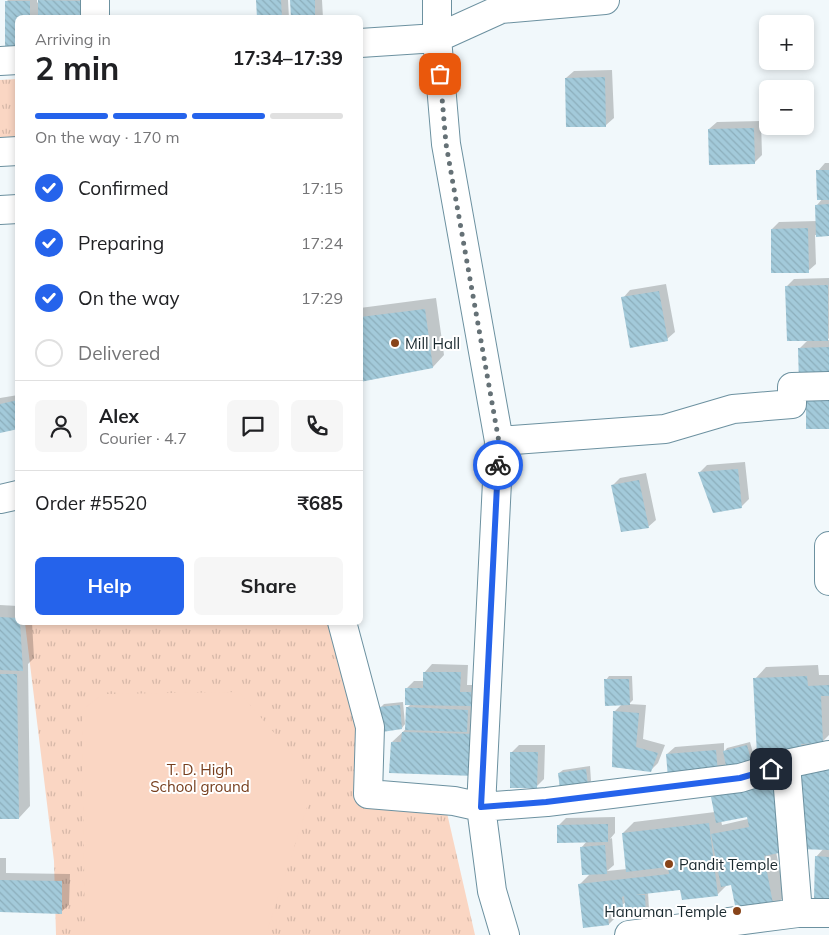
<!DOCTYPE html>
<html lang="en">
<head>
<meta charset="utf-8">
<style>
  body { margin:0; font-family:Mulish,sans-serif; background:#f6f6f6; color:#202124; height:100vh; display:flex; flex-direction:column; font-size:19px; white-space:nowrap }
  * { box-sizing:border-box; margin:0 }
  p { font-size:16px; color:#757577 }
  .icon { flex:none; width:28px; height:28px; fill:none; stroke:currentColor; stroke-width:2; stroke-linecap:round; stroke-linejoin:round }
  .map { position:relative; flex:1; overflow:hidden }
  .side { position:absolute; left:15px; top:15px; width:348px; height:610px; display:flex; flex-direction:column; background:#fff; border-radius:8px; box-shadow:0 2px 8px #0003 }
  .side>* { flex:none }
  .fabs { position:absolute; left:759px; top:15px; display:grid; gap:10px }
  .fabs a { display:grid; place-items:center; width:55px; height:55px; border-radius:8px; background:#fff; box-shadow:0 2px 8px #0003; font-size:25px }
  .pin { position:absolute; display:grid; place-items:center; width:42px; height:42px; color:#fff; margin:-21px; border-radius:10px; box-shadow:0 2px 8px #0006 }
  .courier { position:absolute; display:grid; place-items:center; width:50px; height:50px; margin:-25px; border:4px solid #2563eb; border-radius:50%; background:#fff; color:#222; box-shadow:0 1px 6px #0007 }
  .overview em { font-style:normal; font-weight:700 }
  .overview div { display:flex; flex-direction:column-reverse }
  .overview { display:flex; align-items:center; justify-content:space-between; height:85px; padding:0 20px }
  h1 { font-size:32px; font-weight:700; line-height:38px }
  .bar { display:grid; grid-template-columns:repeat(4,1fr); gap:8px 5px; align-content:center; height:60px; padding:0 20px }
  .bar i { height:6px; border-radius:4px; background:#e0e0e0 }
  .bar .on { background:#2563eb }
  .bar p { grid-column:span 4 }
  .line { display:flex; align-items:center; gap:12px; padding:0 20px; border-top:1px solid #e0e0e0 }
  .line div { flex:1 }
  .round { display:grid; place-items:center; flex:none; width:52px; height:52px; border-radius:8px; background:#f6f6f6 }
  ol { padding:0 20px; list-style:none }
  li { display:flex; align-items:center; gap:15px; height:55px }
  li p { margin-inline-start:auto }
  li .icon { padding:5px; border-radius:50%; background:#2563eb; color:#fff; stroke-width:4 }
  li:last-child { color:#757577 }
  li i { width:28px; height:28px; border:2px solid #e0e0e0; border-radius:50% }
  .primary-button { display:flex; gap:10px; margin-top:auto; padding:10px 20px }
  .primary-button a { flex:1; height:58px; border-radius:8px; background:#2563eb; color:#fff; font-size:20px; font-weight:700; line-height:58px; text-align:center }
  .primary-button a+a { background:#f6f6f6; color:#202124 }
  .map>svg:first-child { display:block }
  .park { fill:url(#park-tufts) }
  .pitch { fill:#fad6c3 }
  .shadow { fill:#0003; fill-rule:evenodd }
  .building { fill:url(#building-back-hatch) }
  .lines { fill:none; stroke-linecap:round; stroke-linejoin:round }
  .minor-casing { stroke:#6c91a0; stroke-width:30 }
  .minor { stroke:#fff; stroke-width:28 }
  .done { stroke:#657176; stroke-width:5; stroke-dasharray:0 9 }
  .route { stroke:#2563eb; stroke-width:6 }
  .poi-dot { fill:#884419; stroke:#fff; stroke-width:2 }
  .labels { text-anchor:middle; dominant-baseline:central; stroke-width:4; stroke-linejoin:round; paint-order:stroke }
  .poi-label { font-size:15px; fill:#19282e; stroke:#fff; text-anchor:start }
  .park-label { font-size:15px; fill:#763e1d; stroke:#fff }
</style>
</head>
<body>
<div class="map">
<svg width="829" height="935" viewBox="0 0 829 935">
  <defs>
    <pattern id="park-tufts" width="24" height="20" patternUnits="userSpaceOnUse" patternTransform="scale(1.25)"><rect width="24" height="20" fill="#fad6c3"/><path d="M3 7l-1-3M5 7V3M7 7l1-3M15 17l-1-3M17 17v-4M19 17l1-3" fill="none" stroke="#d6b8a8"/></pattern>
    <pattern id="building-back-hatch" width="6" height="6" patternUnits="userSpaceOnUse" patternTransform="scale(1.25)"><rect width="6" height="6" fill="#a3cada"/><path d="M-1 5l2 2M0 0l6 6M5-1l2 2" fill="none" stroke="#8caebb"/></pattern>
  </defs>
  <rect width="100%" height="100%" fill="#f1f8fb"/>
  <path class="park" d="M17,79V158L0,159V80Z
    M25,623H328L345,669L355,723V799L447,813L475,935H56L54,861Z"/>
  <path class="pitch" d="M239,692L294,756L309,801L266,935H85L82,710L103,694Z"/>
  <path class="shadow" d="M8,0H37V3L40,0H90V18H18L6,2Z
    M257,0H288L289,18H258Z
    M292,0H322L323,18H292Z
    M612,70L614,118L606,125L566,78L574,71Z
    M761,121L762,155L754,163L709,129L717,122Z
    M825,163H829V235H815L816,264L808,271L772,229L779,222L817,221V205L823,198L818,171Z
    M829,278V338L827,340H829V427L807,391L800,348L808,340L787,286L794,279Z
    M666,284L675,332L667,339L623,298L630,290Z
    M436,298L444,355L433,367L360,381V308Z
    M18,395V428L0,431V398Z
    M745,462L749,499L741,507L700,472L707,465Z
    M646,473L656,520L648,527L612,486L620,478Z
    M0,605L18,606V622H32L34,658L28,664L30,806L19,818H0Z
    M432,664L468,665L467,685H479L486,763L392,742L407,728V708L411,704L407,688L414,681H424L425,672Z
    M818,665L819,675H829V735L822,742H812L801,752L755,679L766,667Z
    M609,676H632L633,700L629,704L646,705L643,739L665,745L658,763L651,770L613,766L615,711L622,704L606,680Z
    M403,702L405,724L402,728L380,708L384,704Z
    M750,742L755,760L751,763H727L717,773L667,754L675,747L724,743V752L727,748Z
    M519,745H545L544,779L536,787L512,752Z
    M829,755V898L816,857L824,848H800L776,852L785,896L773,908L732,884H728L717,895L681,889L648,892L649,909L646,912L626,902L619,907L620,913L609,924L579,885L591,873L581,848L587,841L558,826L566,818L615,817V833L610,839L612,838L614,865L607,871L627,869L623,833L634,822L715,812L712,797L723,786ZM748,815V819L722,825L721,820Z
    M590,766L591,781L588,784L559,773L563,770Z
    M0,858H6V873L70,874L69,905L61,912L0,911Z"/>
  <path class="building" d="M38,0L83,1V18H38Z
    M256,0H281L282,18H257Z
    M290,0H315V18H291Z
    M5,1H30V18H18V47H5Z
    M605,77L606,127H566L565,78Z
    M754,128L755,164L709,165L708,129Z
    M816,170H829V200H817Z
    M829,204V236L816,237L815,205Z
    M808,228L809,273H771V229Z
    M828,285V341H787L785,286Z
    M659,291L668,341L630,348L621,297Z
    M425,309L433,368L360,382V317Z
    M829,347V383L799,384L798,348Z
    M806,390H829V429H806Z
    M18,400V429L0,433V404Z
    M738,469L742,508L713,513L698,472Z
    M639,480L649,528L621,532L611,485Z
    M0,617L18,618V622H20L23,671L0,670Z
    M423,672H461L460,692H471V706L405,705V688H423Z
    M0,674H17L19,819H0Z
    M807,676L808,686L829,685V696H821L823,743L801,744L802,754L757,755L753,678Z
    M604,679H629L630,705L605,706Z
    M400,705L402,729L382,732L379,707Z
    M406,707L468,710L467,732L405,730Z
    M613,711L639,713L636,747L658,753L651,772L612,767Z
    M402,732L477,734L475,776L389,773L391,742H401Z
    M747,745L752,764L727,771L723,751Z
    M716,750L718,774L668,778L666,754Z
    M510,752H538L537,788H510Z
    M800,766L829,767V850L799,849Z
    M586,769L588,785L560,789L558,773Z
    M775,778L789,851L764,856L774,909L737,916L731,885L721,887L711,834L749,827L747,817L716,823L711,797L759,787L757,781Z
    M709,823L718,896L682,900L680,890L635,895H645L646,914L626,915L624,896L622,897L623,907L607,909L609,925L583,928L578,884L669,874L668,867L626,872L622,833Z
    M608,824V842L557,843V825Z
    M605,845L607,874L582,875L580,847Z
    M815,856L829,857V900L814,899Z
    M0,880L62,881V914L0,912Z"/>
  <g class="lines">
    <g class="minor-casing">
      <path id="minor" d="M95,0V18
        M437,0V38L446,144L499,441L481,807L492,891L505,935
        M360,43L437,38L501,9L605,0
        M0,61L18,60
        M0,152L18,151
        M0,210L18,209
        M499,441L665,429L733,409L792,404V387L829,386
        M0,499L18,495
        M829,546V581
        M342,622L370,727L368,794L454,801L481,807L547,802L740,778L786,764L829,755
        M786,764L798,913
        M629,935L798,913H829"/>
    </g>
    <use href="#minor" class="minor"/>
  </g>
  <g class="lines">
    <path class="done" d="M440,74L446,144L499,442L498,465"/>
    <path class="route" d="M498,465L481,807L546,802L740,778L771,769"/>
  </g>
  <g class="poi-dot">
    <circle cx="395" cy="343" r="5"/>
    <circle cx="669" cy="864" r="5"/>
    <circle cx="737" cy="911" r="5"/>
  </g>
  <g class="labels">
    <g class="poi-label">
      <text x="405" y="343">Mill Hall</text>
      <text x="679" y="864">Pandit Temple</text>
      <text x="727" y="911" text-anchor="end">Hanuman Temple</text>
    </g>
    <g class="park-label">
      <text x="200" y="769">T. D. High<tspan x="200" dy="17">School ground</tspan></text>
    </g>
  </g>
</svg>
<div class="fabs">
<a>+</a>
<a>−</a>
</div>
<div class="pin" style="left:440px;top:74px;background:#ea580c"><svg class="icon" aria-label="bag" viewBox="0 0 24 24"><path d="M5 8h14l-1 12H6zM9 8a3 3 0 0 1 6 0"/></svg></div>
<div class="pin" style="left:771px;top:769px;background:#1f2937"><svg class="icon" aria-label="home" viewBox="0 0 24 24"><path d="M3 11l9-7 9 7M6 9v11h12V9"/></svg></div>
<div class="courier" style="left:498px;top:465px"><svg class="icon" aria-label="bike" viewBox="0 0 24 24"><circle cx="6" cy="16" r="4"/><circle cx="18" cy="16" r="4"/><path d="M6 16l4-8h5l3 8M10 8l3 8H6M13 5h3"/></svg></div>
<section class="side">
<div class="overview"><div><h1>2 min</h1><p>Arriving in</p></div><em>17:34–17:39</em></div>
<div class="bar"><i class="on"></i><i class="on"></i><i class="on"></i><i></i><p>On the way · 170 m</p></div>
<ol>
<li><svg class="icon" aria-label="check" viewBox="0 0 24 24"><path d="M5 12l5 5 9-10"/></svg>Confirmed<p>17:15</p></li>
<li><svg class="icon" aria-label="check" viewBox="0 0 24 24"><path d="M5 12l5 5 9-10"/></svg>Preparing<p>17:24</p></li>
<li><svg class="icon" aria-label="check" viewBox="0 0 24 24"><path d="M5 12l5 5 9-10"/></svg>On the way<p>17:29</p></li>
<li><i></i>Delivered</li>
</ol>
<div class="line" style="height:90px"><a class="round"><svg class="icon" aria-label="person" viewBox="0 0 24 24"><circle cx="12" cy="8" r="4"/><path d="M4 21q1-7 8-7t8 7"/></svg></a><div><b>Alex</b><p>Courier · 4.7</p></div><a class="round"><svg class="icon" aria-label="chat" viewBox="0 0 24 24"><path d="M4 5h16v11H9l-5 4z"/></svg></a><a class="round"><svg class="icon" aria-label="phone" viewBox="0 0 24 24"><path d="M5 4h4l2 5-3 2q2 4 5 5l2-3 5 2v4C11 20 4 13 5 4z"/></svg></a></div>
<div class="line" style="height:65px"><div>Order #5520</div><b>₹685</b></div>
<div class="primary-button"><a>Help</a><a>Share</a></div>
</section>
</div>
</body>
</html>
